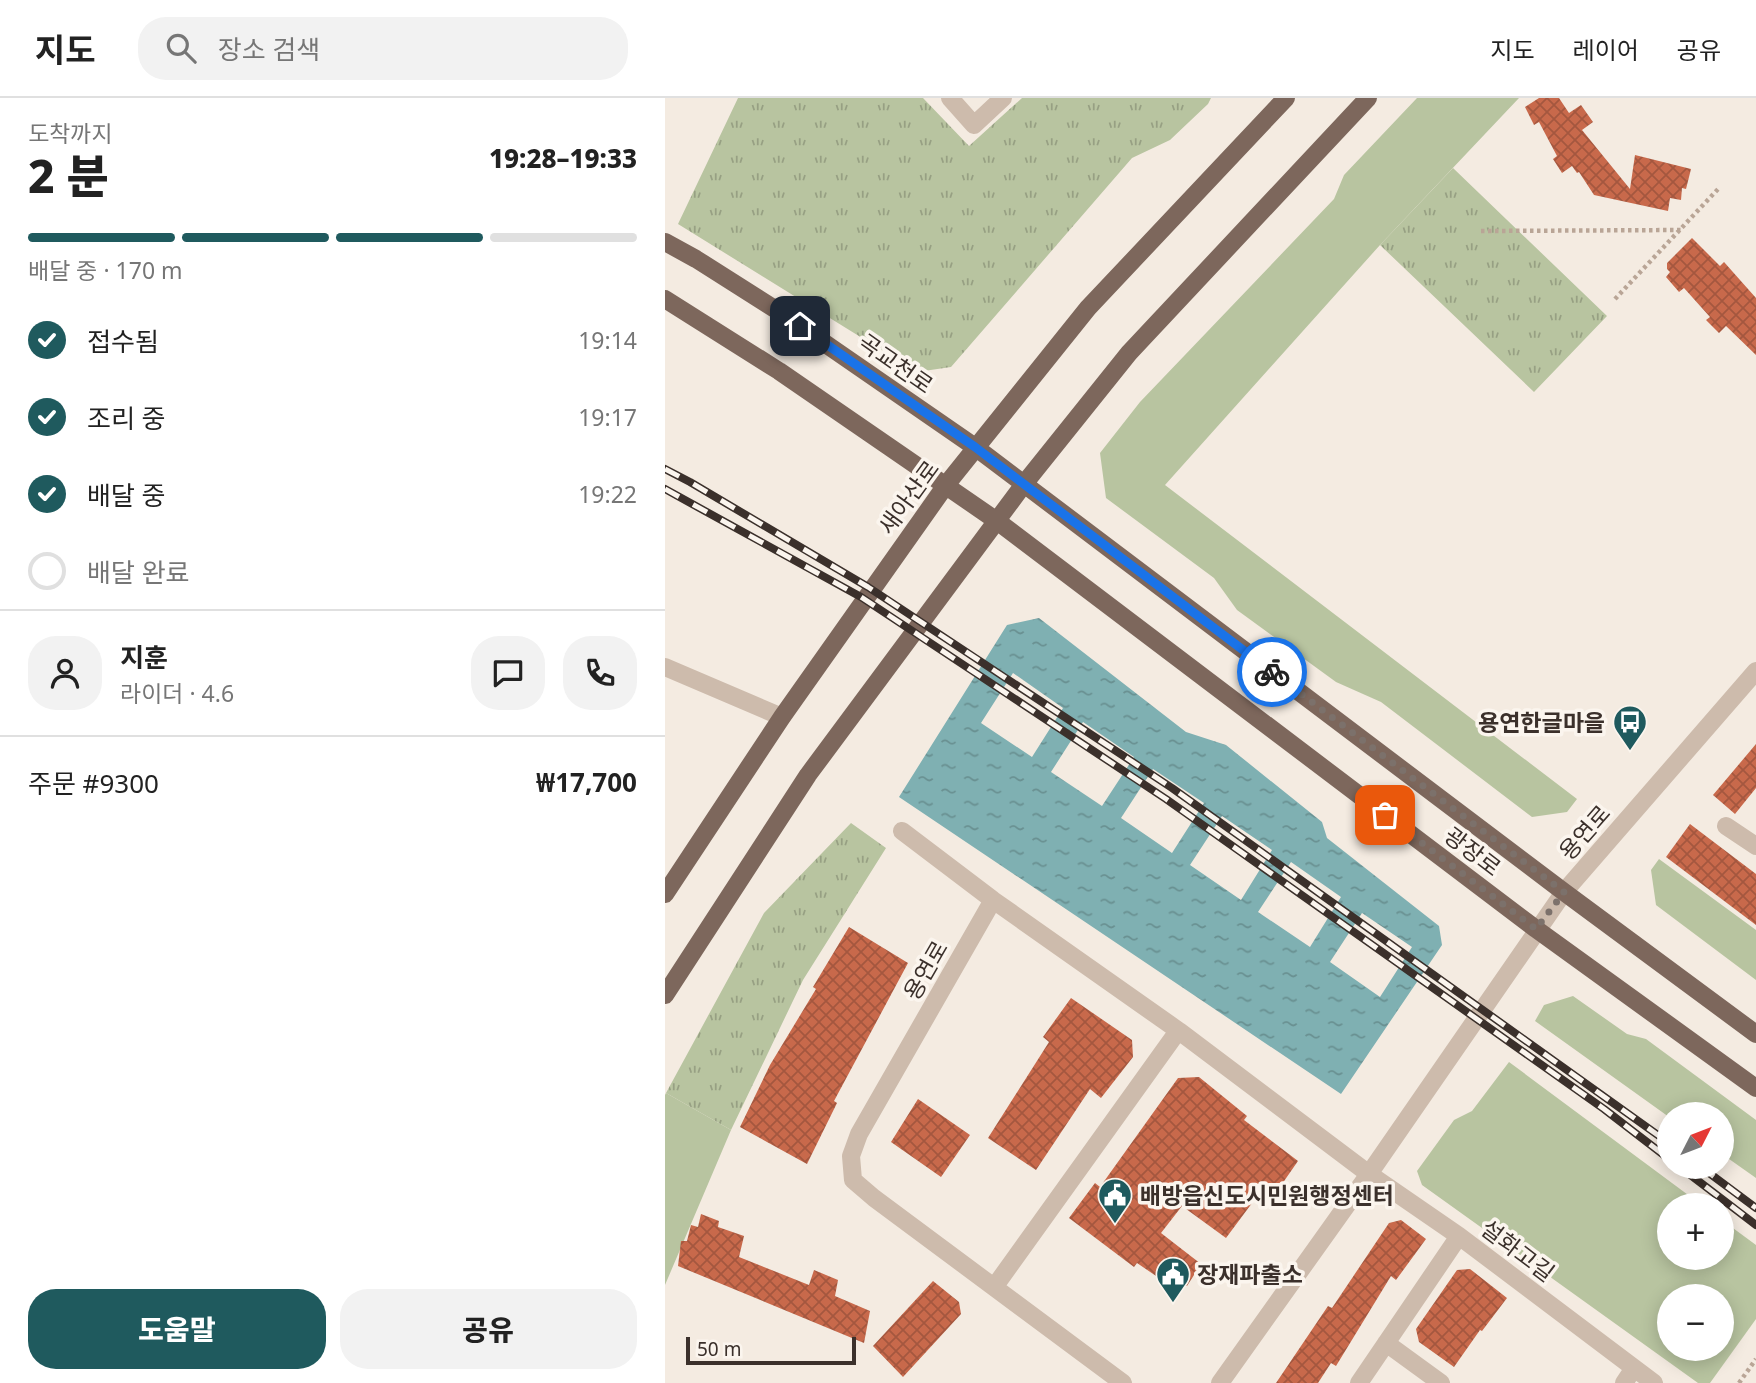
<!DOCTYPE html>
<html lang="ko">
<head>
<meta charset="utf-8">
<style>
  body { margin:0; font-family:"Noto Sans","Noto Sans KR",sans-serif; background:#f2f2f2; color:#222; height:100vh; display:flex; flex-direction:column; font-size:26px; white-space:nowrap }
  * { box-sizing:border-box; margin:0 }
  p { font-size:23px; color:#767676 }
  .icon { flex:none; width:38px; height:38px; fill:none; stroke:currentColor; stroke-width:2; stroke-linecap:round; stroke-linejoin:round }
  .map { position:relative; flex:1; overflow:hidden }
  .details { display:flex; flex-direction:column; background:#fff; width:665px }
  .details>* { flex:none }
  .needle { width:46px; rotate:48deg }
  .tools { position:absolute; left:992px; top:1004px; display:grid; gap:14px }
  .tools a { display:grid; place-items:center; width:77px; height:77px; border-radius:50%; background:#fff; box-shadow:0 4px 18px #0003; font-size:35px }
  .scale { position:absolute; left:21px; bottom:18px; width:170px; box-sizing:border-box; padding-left:7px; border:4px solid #3b302b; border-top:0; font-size:19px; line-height:24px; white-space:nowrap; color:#3b302b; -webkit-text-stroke:5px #fbf5ee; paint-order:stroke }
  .pin { position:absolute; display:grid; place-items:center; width:60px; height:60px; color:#fff; margin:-30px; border-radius:14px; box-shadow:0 4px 10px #0006 }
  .courier { position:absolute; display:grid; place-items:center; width:70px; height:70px; margin:-35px; border:5px solid #1a73e8; border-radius:50%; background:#fff; color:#222; box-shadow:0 2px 9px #0007 }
  .head em { font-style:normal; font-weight:800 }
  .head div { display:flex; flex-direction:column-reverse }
  .head { display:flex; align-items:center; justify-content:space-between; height:119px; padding:0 28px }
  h1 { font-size:46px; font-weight:800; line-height:52px }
  .bar { display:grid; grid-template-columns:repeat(4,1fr); gap:10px 7px; align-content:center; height:84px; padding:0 28px }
  .bar i { height:9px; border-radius:5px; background:#e0e0e0 }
  .bar .selected { background:#1f5a5e }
  .bar p { grid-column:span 4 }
  .line { display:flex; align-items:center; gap:18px; padding:0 28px; border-top:2px solid #e0e0e0 }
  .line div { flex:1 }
  .round { display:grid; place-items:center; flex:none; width:74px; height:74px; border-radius:28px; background:#f2f2f2 }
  ol { padding:0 28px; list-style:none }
  li { display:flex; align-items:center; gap:21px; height:77px }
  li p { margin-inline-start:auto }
  li .icon { padding:7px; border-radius:50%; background:#1f5a5e; color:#fff; stroke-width:4 }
  li:last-child { color:#767676 }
  li i { width:38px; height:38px; border:4px solid #e0e0e0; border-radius:50% }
  .primary-button { display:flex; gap:14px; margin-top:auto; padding:14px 28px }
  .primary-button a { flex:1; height:80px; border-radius:28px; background:#1f5a5e; color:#fff; font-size:28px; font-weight:800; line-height:80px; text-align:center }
  .primary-button a+a { background:#f2f2f2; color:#222 }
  header { display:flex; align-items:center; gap:42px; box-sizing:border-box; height:98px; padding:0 35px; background:#fff; border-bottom:2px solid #e0e0e0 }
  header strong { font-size:33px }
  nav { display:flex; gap:38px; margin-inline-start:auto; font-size:24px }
  .search { width:490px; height:63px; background:#f2f2f2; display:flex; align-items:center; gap:18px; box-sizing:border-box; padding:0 24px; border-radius:28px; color:#767676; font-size:26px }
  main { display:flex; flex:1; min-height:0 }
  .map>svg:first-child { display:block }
  .grass { fill:#b8c4a0; fill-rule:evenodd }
  .park { fill:url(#park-tufts) }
  .water { fill:url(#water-ripples); fill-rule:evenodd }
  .building { fill:url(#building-cross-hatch) }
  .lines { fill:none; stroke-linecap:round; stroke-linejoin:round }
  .path { stroke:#b9a596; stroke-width:4.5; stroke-dasharray:3.5 3.5; stroke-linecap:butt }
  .minor { stroke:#cdbbac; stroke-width:18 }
  .major { stroke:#7d675c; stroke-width:18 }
  .rail-casing { stroke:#3b302b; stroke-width:8 }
  .rail { stroke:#fbf5ee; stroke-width:5; stroke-dasharray:16; stroke-linecap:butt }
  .done { stroke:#7c716b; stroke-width:7; stroke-dasharray:0 12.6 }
  .route { stroke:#1a73e8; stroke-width:9 }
  .labels { text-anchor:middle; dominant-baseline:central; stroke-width:7; stroke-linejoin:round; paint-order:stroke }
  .street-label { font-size:23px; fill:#3b302b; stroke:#fbf5ee }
  .poi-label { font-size:23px; font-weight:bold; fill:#3b302b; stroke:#fbf5ee; text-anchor:start }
</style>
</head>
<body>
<header>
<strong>지도</strong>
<div class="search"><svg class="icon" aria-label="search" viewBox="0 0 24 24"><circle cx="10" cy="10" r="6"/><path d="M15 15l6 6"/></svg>장소 검색</div>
<nav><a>지도</a><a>레이어</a><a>공유</a></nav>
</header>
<main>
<section class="details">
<div class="head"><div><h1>2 분</h1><p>도착까지</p></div><em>19:28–19:33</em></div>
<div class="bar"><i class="selected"></i><i class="selected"></i><i class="selected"></i><i></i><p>배달 중 · 170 m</p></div>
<ol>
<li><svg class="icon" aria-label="check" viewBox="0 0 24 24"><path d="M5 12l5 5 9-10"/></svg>접수됨<p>19:14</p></li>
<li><svg class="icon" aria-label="check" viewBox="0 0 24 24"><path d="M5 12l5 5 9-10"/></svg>조리 중<p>19:17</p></li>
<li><svg class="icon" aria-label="check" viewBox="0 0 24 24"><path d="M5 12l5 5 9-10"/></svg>배달 중<p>19:22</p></li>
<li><i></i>배달 완료</li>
</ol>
<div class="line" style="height:126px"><a class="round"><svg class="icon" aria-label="person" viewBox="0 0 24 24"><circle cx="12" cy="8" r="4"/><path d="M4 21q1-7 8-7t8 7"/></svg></a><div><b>지훈</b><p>라이더 · 4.6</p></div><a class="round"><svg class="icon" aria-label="chat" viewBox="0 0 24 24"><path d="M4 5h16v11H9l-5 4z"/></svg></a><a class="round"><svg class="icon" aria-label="phone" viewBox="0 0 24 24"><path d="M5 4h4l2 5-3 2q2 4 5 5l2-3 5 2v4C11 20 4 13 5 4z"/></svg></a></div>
<div class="line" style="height:91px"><div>주문 #9300</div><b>₩17,700</b></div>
<div class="primary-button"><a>도움말</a><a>공유</a></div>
</section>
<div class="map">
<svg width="1091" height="1285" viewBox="0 0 1091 1285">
  <defs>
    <pattern id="park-tufts" width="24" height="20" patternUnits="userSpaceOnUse" patternTransform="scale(1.75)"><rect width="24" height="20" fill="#b8c4a0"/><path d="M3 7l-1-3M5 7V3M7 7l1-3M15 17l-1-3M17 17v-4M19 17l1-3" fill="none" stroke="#97a083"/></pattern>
    <pattern id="water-ripples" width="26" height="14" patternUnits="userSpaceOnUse" patternTransform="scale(1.75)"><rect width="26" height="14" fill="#7fb0b2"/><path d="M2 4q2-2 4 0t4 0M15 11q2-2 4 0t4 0" fill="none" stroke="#699091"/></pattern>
    <pattern id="building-cross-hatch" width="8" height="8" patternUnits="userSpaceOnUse" patternTransform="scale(1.75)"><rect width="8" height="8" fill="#c8694b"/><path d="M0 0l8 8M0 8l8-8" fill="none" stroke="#a4573f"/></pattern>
  </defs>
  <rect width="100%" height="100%" fill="#f4ebe1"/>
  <path class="grass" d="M752,0H854L715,147L500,387L912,701L902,714L867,719L716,604L671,584L572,512L549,480L441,400L435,355L475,304L669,101L679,77Z
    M994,761L1091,832V882L991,807L986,772Z
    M908,898L962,936L981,941L1091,1022V1080L1057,1056V1017H1004V1019L870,923L879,907Z
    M844,964L1038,1108H1004V1160H1057V1122L1091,1147V1221L1045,1285H1033L757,1087L752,1073L789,1022L807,1013ZM1004,1199H1057V1251H1004Z
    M1,995L66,1032L0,1187V997Z"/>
  <path class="park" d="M73,0H258L304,48L357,0H546L543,6L505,42L467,60L286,269L252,274L13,126Z
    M788,70L942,218L869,294L715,147Z
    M186,725L221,750L138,882L66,1032L1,995L99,815Z"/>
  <path class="water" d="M374,520L521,634L561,647L657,724L662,740L774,828L777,847L676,996L234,699L342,527ZM348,575L398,610L367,659L316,625ZM418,624L469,659L437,708L386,674ZM488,671L539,705L507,755L456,720ZM557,718L607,752L576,802L525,767ZM626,764L676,799L645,849L593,814ZM697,815L747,849L715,899L665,864Z"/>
  <path class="building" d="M874,0H894L904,15L916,7L928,24L917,32L965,91L970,57L1026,71L1021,91L1017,90L1016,102L1005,100L1003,113L929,97L914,74L912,75L907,68L897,75L888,61L892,58L874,24L869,27L860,9Z
    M1027,140L1055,168L1059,164L1091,200V257L1061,228L1054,235L1041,222L1045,219L1019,190L1014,194L1001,179L1005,174L1002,171V165Z
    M1091,646V690L1070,716L1048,697Z
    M1025,726L1091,776V827L1001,759Z
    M184,829L243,865L169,1003L172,1005L142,1066L75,1029L105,967L151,891L148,889Z
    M406,900L467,942L468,959L436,1000L425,991L371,1072L323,1040L384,944L378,939Z
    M534,979L582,1018L579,1022L633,1063L608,1099L596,1093L561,1140L517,1108L496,1135L536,1166L522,1188L499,1174L494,1180L472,1165L469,1169L404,1120L430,1085L435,1089L513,980Z
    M253,1001L305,1037L276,1079L226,1044Z
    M36,1116L54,1123L53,1129L79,1138L74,1159L144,1187L149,1172L173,1182L170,1198L205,1213L199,1245L13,1168L16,1143H22L26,1127L33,1129Z
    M736,1122L761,1141L731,1182L726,1178L671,1268L666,1265L653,1285H611L663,1208L667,1210L724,1125Z
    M805,1171L842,1200L817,1233L815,1232L789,1269L754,1244L751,1231L792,1172Z
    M268,1183L294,1204L296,1216L238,1279L208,1248Z"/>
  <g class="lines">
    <path class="path" d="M816,133L1016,132
      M950,201L1054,90
      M1074,1285L1091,1261"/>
    <path class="minor" d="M285,0L309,27L338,0
      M0,569L117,619
      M1061,728L1091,748
      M237,733L328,802L514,933L704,1076L794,1138L989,1285
      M328,802L194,1036L186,1058L188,1082L209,1100L458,1285
      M330,1188L513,933
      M721,1245L776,1285
      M555,1285L704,1076L899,794L1091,573
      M694,1285L794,1138
      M959,1285L969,1270"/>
    <path class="major" d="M0,144L31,161L113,213L310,349L899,794L1091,936
      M0,201L114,273L332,423L871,831L1091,990
      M0,796L117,619L281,387L423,210L621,0
      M0,897L143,677L359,386L464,255L703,0"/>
    <g class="rail-casing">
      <path id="rail" d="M0,371L25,384L203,489L507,690L1004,1045
        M0,391L196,499L501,701L939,1011L1004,1061
        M1015,1069L1091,1127
        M1036,1069L1091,1110"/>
    </g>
    <use href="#rail" class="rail"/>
  </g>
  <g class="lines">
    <path class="done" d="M607,574L899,794L871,831L720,717"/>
    <path class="route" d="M135,228L310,349L607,574"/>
  </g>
  <defs>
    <g id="bus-pin" transform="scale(1.75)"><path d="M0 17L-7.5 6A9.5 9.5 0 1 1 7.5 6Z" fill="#1f5a5e" stroke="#fbf5ee"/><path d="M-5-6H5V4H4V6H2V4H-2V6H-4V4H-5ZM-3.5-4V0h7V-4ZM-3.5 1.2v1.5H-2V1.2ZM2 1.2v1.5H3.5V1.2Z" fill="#fff"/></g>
    <g id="civic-pin" transform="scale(1.75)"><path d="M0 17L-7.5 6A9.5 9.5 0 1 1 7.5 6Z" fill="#1f5a5e" stroke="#fbf5ee"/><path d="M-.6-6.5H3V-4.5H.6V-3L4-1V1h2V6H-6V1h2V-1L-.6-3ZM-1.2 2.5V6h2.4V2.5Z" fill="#fff"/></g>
  </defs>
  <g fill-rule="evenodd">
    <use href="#bus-pin" x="965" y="624"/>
    <use href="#civic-pin" x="450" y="1097"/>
    <use href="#civic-pin" x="508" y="1176"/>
  </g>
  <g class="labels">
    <g class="street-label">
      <text transform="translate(231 265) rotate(35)">곡교천로</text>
      <text transform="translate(243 399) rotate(-54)">새아산로</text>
      <text transform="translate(919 734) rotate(-49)">용연로</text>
      <text transform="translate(808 753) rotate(37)">광장로</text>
      <text transform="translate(260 872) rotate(-60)">용연로</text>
      <text transform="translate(853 1152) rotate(37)">설화고길</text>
    </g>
    <g class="poi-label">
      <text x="940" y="624" text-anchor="end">용연한글마을</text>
      <text x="475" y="1097">배방읍신도시민원행정센터</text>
      <text x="532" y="1176">장재파출소</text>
    </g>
  </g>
</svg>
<div class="tools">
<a><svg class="needle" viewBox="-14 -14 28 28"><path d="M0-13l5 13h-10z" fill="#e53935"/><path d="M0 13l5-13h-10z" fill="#767676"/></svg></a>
<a>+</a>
<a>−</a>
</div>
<div class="scale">50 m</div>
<div class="pin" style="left:720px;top:717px;background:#ea580c"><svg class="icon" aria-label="bag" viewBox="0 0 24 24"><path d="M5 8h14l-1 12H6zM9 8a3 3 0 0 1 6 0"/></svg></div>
<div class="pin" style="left:135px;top:228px;background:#1f2937"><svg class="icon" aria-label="home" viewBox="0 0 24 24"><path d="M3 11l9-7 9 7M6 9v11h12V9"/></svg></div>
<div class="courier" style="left:607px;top:574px"><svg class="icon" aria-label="bike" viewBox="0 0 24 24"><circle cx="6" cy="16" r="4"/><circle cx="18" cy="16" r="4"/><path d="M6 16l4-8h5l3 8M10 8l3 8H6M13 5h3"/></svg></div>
</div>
</main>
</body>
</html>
